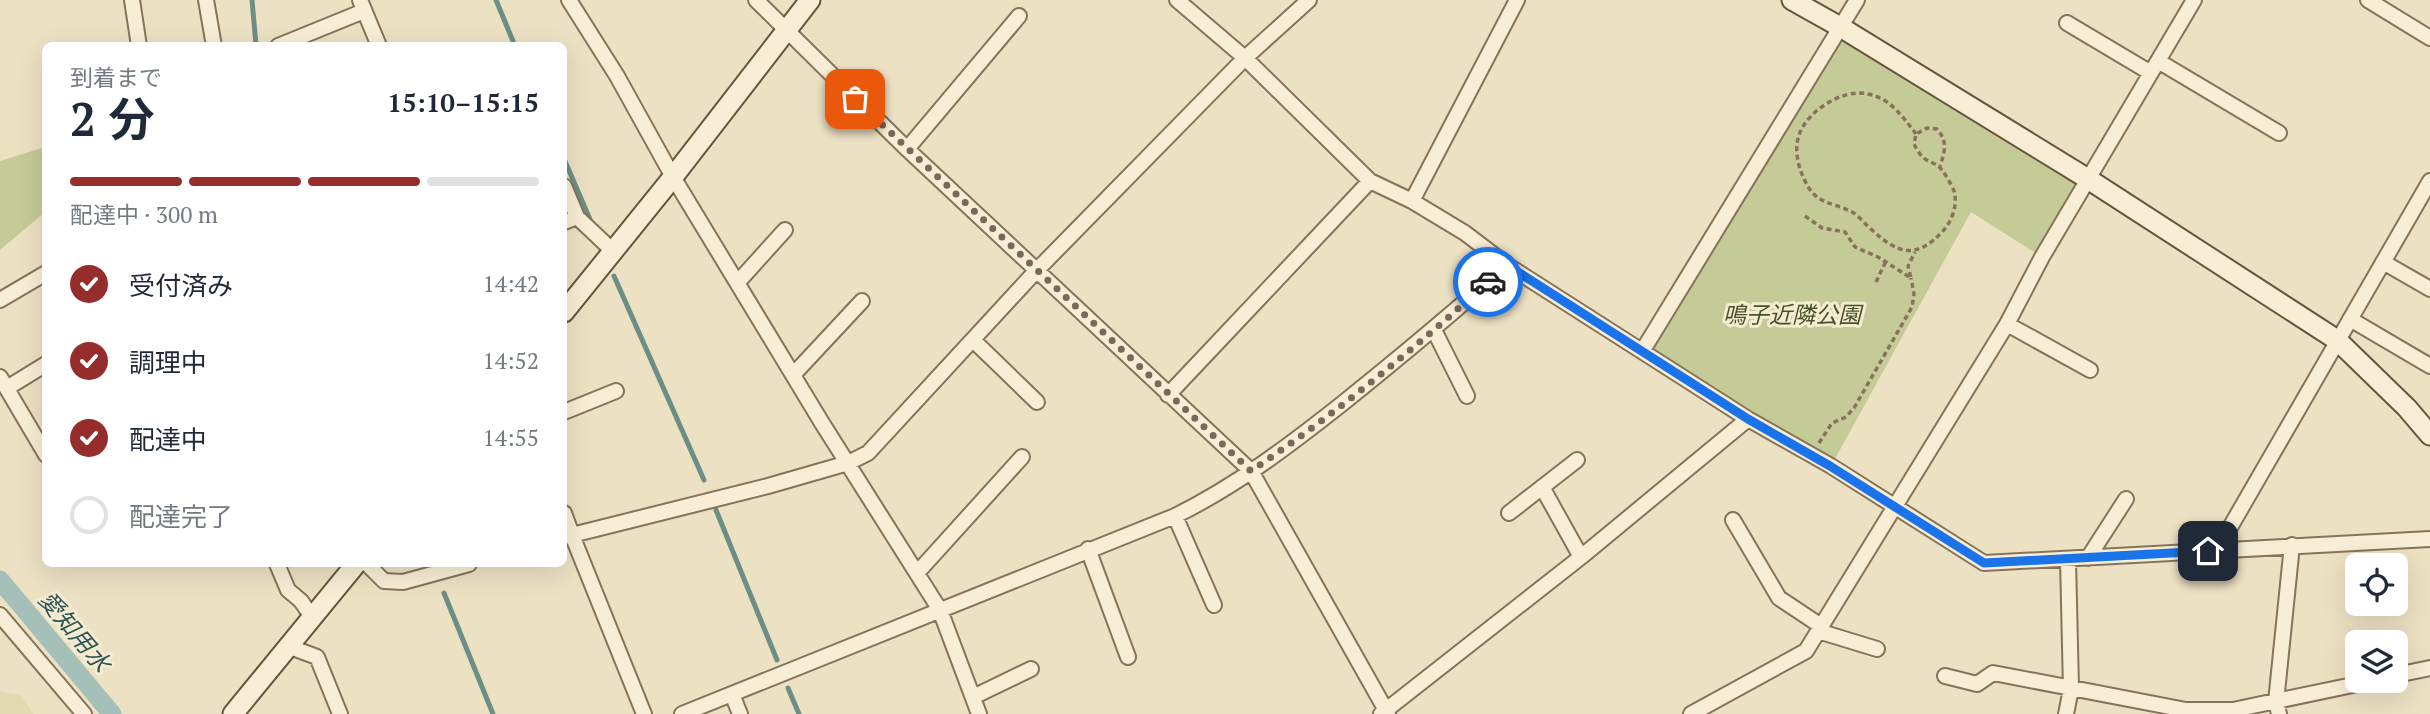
<!DOCTYPE html>
<html lang="ja">
<head>
<meta charset="utf-8">
<style>
  body { margin:0; font-family:"PT Serif","Noto Sans JP",serif; background:#f2f2f3; color:#1f2937; height:100vh; display:flex; flex-direction:column; font-size:26px; white-space:nowrap }
  * { box-sizing:border-box; margin:0 }
  p { font-size:23px; color:#747a83 }
  .icon { flex:none; width:38px; height:38px; fill:none; stroke:currentColor; stroke-width:2; stroke-linecap:round; stroke-linejoin:round }
  .map { position:relative; flex:1; overflow:hidden }
  .sheet { position:absolute; left:42px; top:42px; width:525px; height:525px; display:flex; flex-direction:column; background:#fff; border-radius:10px; box-shadow:0 7px 28px #0002 }
  .sheet>* { flex:none }
  .buttons { position:absolute; left:2345px; top:553px; display:grid; gap:14px }
  .buttons a { display:grid; place-items:center; width:63px; height:63px; border-radius:10px; background:#fff; box-shadow:0 7px 28px #0002; font-size:35px }
  .pin { position:absolute; display:grid; place-items:center; width:60px; height:60px; color:#fff; margin:-30px; border-radius:14px; box-shadow:0 4px 10px #0006 }
  .courier { position:absolute; display:grid; place-items:center; width:70px; height:70px; margin:-35px; border:5px solid #1a73e8; border-radius:50%; background:#fff; color:#222; box-shadow:0 2px 9px #0007 }
  .overview em { font-style:normal; font-weight:700 }
  .overview div { display:flex; flex-direction:column-reverse }
  .overview { display:flex; align-items:center; justify-content:space-between; height:119px; padding:0 28px }
  h1 { font-size:46px; font-weight:700; line-height:52px }
  .bar { display:grid; grid-template-columns:repeat(4,1fr); gap:10px 7px; align-content:center; height:84px; padding:0 28px }
  .bar i { height:9px; border-radius:5px; background:#e0e1e3 }
  .bar .selected { background:#942d2b }
  .bar p { grid-column:span 4 }
  ol { padding:0 28px; list-style:none }
  li { display:flex; align-items:center; gap:21px; height:77px }
  li p { margin-inline-start:auto }
  li .icon { padding:7px; border-radius:50%; background:#942d2b; color:#fff; stroke-width:4 }
  li:last-child { color:#747a83 }
  li i { width:38px; height:38px; border:4px solid #e0e1e3; border-radius:50% }
  .map>svg:first-child { display:block }
  .farmland { fill:#e2dbb0 }
  .green { fill:#c4cb97 }
  .lines { fill:none; stroke-linecap:round; stroke-linejoin:round }
  .stream { stroke:#6c8e86; stroke-width:5 }
  .canal { stroke:#a5c0b8; stroke-width:19 }
  .street-casing { stroke:#87735a; stroke-width:18 }
  .secondary-casing { stroke:#68543d; stroke-width:23 }
  .path { stroke:#87735a; stroke-width:3.5; stroke-dasharray:5 3.5; stroke-linecap:butt }
  .street { stroke:#f8eed6; stroke-width:14 }
  .secondary { stroke:#f8eed6; stroke-width:19 }
  .done { stroke:#776a58; stroke-width:7; stroke-dasharray:0 12.6 }
  .route { stroke:#1a73e8; stroke-width:9 }
  .labels { text-anchor:middle; dominant-baseline:central; stroke-width:6; stroke-linejoin:round; paint-order:stroke }
  .park-label { font-size:23px; font-style:italic; fill:#465325; stroke:#f5ebd2 }
  .water-label { font-size:24px; font-style:italic; fill:#2d5654; stroke:#f5ebd2 }
</style>
</head>
<body>
<div class="map">
<svg width="2430" height="714" viewBox="0 0 2430 714">
  <rect width="100%" height="100%" fill="#ede1c3"/>
  <path class="farmland" d="M0,691L22,696L33,714H0Z"/>
  <path class="green" d="M1842,28L2088,179L2042,257L1971,212L1831,466L1643,350Z
    M45,147V212L0,250V161Z"/>
  <g class="lines">
    <path class="stream" d="M252,0L256,45
      M496,0L515,46
      M564,159L592,224
      M614,276L704,480
      M716,510L777,660
      M444,593L493,714
      M788,688L799,714"/>
    <path class="canal" d="M0,580L112,714"/>
    <g class="street-casing">
      <path id="street" d="M132,0L139,46
        M206,0L214,46
        M360,0L379,46
        M569,0L617,76L673,177L822,423L940,610L979,714
        M756,0L907,149L1251,471L1388,714
        M1177,0L1245,58L1370,181L1412,201L1465,233L1507,265L1748,419L1831,466L1984,563L2430,539
        M2368,0L2430,38
        M2067,23L2151,73
        M278,46L364,11
        M2158,61L2279,133
        M907,149L1019,16
        M564,186L577,217L613,251
        M1412,201L1517,0
        M564,222L577,217
        M2383,262L2430,289
        M738,282L785,230
        M0,300L46,273
        M2350,319L2430,366
        M2007,324L2090,370
        M1434,330L1467,396
        M973,340L1037,402
        M1643,350L1857,0
        M793,375L862,301
        M0,377L46,455
        M7,388L46,364
        M1168,395L1370,181
        M564,412L616,391
        M1542,487L1581,557
        M564,513L572,535L564,537
        M1509,513L1577,460
        M1175,516L1214,605
        M1733,520L1779,598L1821,626
        M1088,549L1128,657
        M2217,550L2430,181
        M2088,558L2126,499
        M277,564L288,590L301,601L312,617
        M367,564L384,581L403,582L469,564
        M917,573L1022,457
        M0,615L84,714
        M1818,631L1877,649
        M290,647L317,657L340,714
        M2396,675L2430,668
        M1945,676L1977,684L1993,673L2186,710H2233L2372,681
        M732,694L740,714
        M973,697L1031,669
        M644,714L572,535L768,486L848,463L868,453L1036,271L1245,58L1309,0
        M682,714L1175,516C1236,486 1290,445 1343,403C1399,358 1453,313 1507,265
        M1381,714L1581,557L1748,419
        M1691,714L1806,651L2007,324L2042,257L2194,0
        M2066,714L2071,689L2068,559
        M2279,714L2276,702L2292,545"/>
    </g>
    <g class="secondary-casing">
      <path id="secondary" d="M1792,0L1842,28L2088,179L2337,340L2407,408L2430,435
        M564,312L673,177L810,0
        M233,714L356,564"/>
    </g>
    <path class="path" d="M1916,134C1903,117 1890,98 1868,94C1843,88 1807,111 1799,135C1794,150 1798,167 1805,181C1816,205 1833,202 1852,212C1859,216 1866,225 1872,230C1899,255 1917,259 1943,231C1952,221 1958,205 1954,191C1951,184 1943,169 1937,165C1932,162 1926,161 1923,157C1919,154 1916,148 1914,144L1916,134L1927,128L1937,129C1948,142 1945,151 1940,166
      M1805,216L1822,228L1845,232L1855,247L1878,257L1911,278L1908,266L1915,252
      M1876,282L1885,263
      M1819,443L1832,423L1846,417L1854,408L1912,307L1914,294L1911,278"/>
    <use href="#street" class="street"/>
    <use href="#secondary" class="secondary"/>
  </g>
  <g class="lines">
    <path class="done" d="M855,99L1251,471C1334,415 1413,350 1488,282"/>
    <path class="route" d="M1488,282L1507,265L1748,419L1830,466L1984,563L2208,551"/>
  </g>
  <g class="labels">
    <g class="park-label">
      <text x="1792" y="314">鳴子近隣公園</text>
    </g>
    <g class="water-label">
      <text transform="translate(75 631) rotate(50)">愛知用水</text>
    </g>
  </g>
</svg>
<div class="buttons">
<a><svg class="icon" aria-label="locate" viewBox="0 0 24 24"><circle cx="12" cy="12" r="6"/><path d="M12 2v4M12 18v4M2 12h4M18 12h4"/></svg></a>
<a><svg class="icon" aria-label="layers" viewBox="0 0 24 24"><path d="M12 4l9 5-9 5-9-5zM3 14l9 5 9-5"/></svg></a>
</div>
<div class="pin" style="left:855px;top:99px;background:#ea580c"><svg class="icon" aria-label="bag" viewBox="0 0 24 24"><path d="M5 8h14l-1 12H6zM9 8a3 3 0 0 1 6 0"/></svg></div>
<div class="pin" style="left:2208px;top:551px;background:#1f2937"><svg class="icon" aria-label="home" viewBox="0 0 24 24"><path d="M3 11l9-7 9 7M6 9v11h12V9"/></svg></div>
<div class="courier" style="left:1488px;top:282px"><svg class="icon" aria-label="car" viewBox="0 0 24 24"><path d="M5 17H2v-5l4-1 3-4h7l3 4 3 1v5h-3M9 17h6M6 11h13"/><circle cx="7" cy="17" r="2"/><circle cx="17" cy="17" r="2"/></svg></div>
<section class="sheet">
<div class="overview"><div><h1>2 分</h1><p>到着まで</p></div><em>15:10–15:15</em></div>
<div class="bar"><i class="selected"></i><i class="selected"></i><i class="selected"></i><i></i><p>配達中 · 300 m</p></div>
<ol>
<li><svg class="icon" aria-label="check" viewBox="0 0 24 24"><path d="M5 12l5 5 9-10"/></svg>受付済み<p>14:42</p></li>
<li><svg class="icon" aria-label="check" viewBox="0 0 24 24"><path d="M5 12l5 5 9-10"/></svg>調理中<p>14:52</p></li>
<li><svg class="icon" aria-label="check" viewBox="0 0 24 24"><path d="M5 12l5 5 9-10"/></svg>配達中<p>14:55</p></li>
<li><i></i>配達完了</li>
</ol>
</section>
</div>
</body>
</html>
